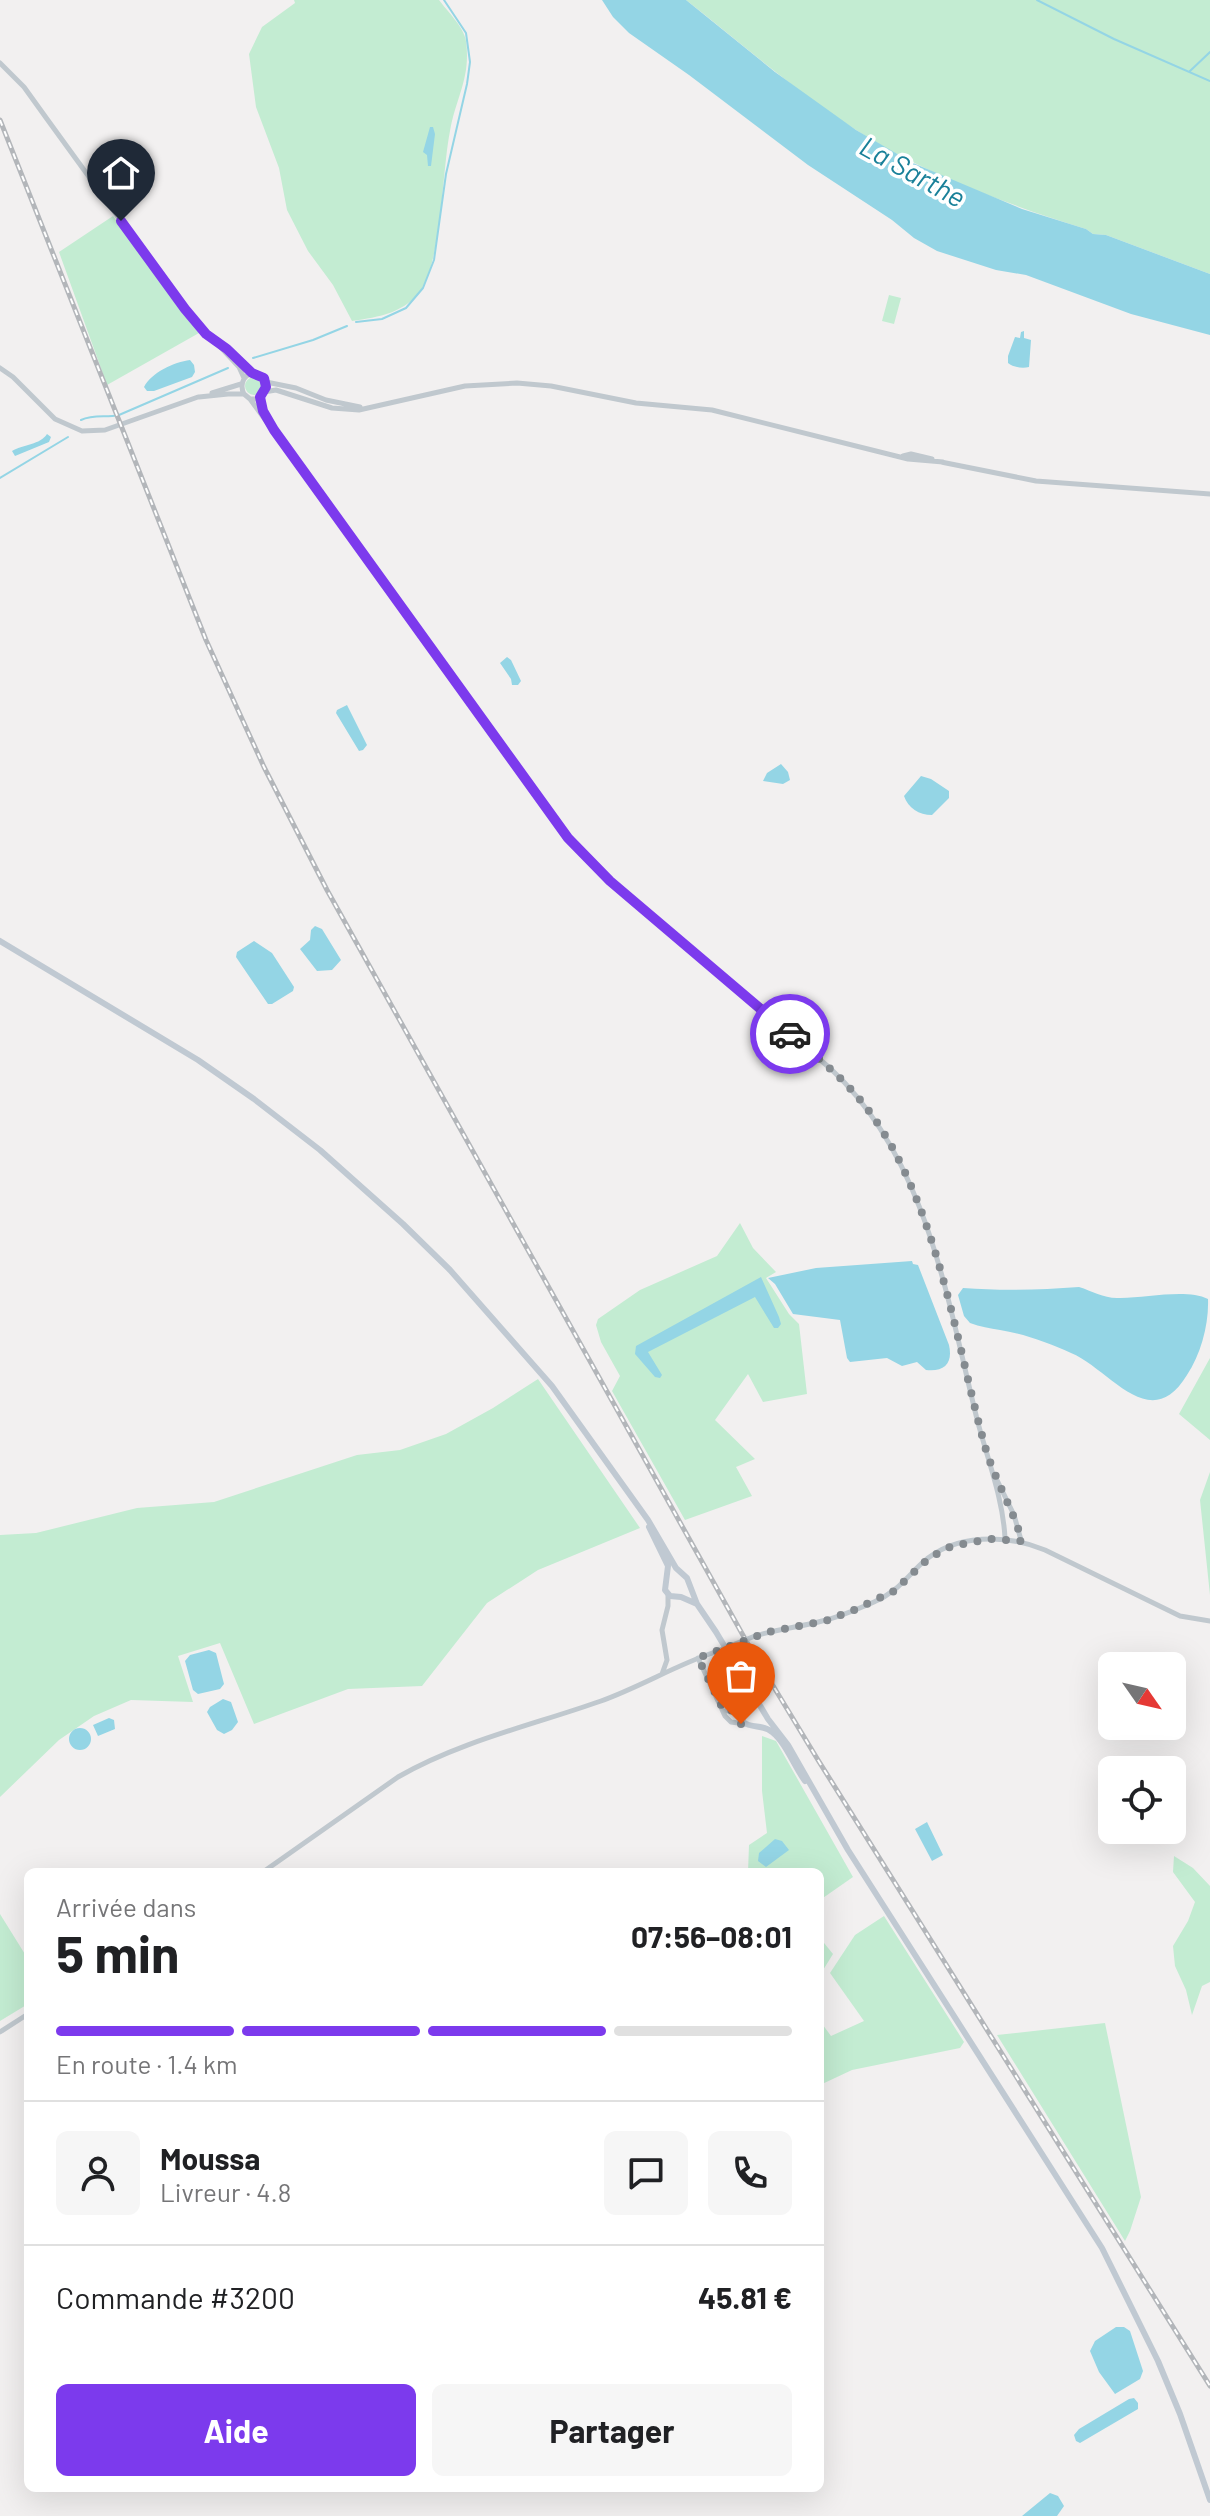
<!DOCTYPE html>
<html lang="fr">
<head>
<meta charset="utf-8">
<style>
  body { margin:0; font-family:Barlow,sans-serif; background:#f6f6f6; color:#202124; height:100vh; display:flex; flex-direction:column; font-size:30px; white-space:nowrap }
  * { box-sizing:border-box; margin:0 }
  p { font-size:26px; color:#757577 }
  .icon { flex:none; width:44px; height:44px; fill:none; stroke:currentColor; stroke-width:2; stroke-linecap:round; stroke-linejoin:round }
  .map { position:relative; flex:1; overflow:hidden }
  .details { position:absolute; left:24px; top:1868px; width:800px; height:624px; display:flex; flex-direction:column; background:#fff; border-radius:12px; box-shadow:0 8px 32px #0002 }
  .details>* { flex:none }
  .needle { width:52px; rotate:124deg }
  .fabs { position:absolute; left:1098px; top:1652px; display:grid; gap:16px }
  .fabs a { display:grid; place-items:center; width:88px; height:88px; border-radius:12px; background:#fff; box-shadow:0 8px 32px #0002; font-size:40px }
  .pin { position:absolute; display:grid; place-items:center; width:68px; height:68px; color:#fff; margin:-82px -34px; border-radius:50% 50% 50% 0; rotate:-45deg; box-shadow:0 0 8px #0007 }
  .pin .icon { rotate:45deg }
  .courier { position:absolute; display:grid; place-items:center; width:80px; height:80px; margin:-40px; border:6px solid #7c3aed; border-radius:50%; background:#fff; color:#222; box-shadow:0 2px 10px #0007 }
  .overview em { font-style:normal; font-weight:700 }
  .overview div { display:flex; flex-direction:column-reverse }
  .overview { display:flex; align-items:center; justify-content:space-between; height:136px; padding:0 32px }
  h1 { font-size:52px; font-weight:700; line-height:60px }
  .bar { display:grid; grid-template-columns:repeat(4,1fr); gap:12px 8px; align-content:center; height:96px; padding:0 32px }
  .bar i { height:10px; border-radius:6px; background:#e0e0e0 }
  .bar .selected { background:#7c3aed }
  .bar p { grid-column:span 4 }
  .line { display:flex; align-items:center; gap:20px; padding:0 32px; border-top:2px solid #e0e0e0 }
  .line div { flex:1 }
  .round { display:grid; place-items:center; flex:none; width:84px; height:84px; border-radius:12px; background:#f6f6f6 }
  .button { display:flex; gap:16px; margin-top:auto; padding:16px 32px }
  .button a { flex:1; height:92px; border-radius:12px; background:#7c3aed; color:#fff; font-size:32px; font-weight:700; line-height:92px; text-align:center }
  .button a+a { background:#f6f6f6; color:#202124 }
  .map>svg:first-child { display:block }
  .green { fill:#c3ecd2 }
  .water { fill:#94d5e5 }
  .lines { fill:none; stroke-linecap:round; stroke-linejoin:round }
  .stream { stroke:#94d5e5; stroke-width:2 }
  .tertiary { stroke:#c0c8ce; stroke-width:5 }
  .secondary { stroke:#c0c9d2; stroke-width:6 }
  .rail-casing { stroke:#b3b6ba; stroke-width:5 }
  .rail { stroke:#fff; stroke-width:2; stroke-dasharray:6; stroke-linecap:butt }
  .tertiary-bridge { stroke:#c0c8ce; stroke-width:5 }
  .done { stroke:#858b90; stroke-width:8; stroke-dasharray:0 14.4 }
  .route { stroke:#7c3aed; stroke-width:10 }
  .labels { text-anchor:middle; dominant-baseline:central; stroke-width:7; stroke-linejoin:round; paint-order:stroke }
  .water-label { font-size:28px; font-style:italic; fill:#198099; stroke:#fff }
</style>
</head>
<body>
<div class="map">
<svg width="1210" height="2516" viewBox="0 0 1210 2516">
  <rect width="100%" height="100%" fill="#f2f0f0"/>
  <path class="green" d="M294,0H439C447,11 464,27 466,41C471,78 456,97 450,131C442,171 442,255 422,288C406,313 379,317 352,321L333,285L308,251L287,210L279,168L256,107L249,54L262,27L295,3Z
    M686,0H1210V274L1106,235L1093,234L1086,229C1006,204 927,175 856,130C796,92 742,44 686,0Z
    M113,216L199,333L107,385L59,252Z
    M889,295L901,298L894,324L882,321Z
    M245 386a9 9 0 1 1 18 0a9 9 0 1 1-18 0Z
    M740,1223L753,1248L776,1272L766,1278L789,1314L799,1324L807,1394L763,1402L748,1374L715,1420L755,1459L736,1467L752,1496L685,1520L612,1391L620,1376L601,1342L596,1325L598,1319L640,1290L717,1256Z
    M1210,1358V1440L1179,1414Z
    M538,1379L640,1528L538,1570L487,1603L422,1686L348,1689L254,1724L220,1643L178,1656L193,1702L131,1700L94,1716L59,1740L0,1797V1535L36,1533L137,1508L214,1502L357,1455L400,1450L446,1434L493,1408Z
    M1210,1472V1595L1200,1500Z
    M762,1736L776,1741L853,1877L820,1900V1872H748L749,1845L767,1833L762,1791Z
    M1174,1856L1193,1868L1210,1886V1982L1202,1986L1192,2015L1186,1990L1175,1966L1173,1946L1188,1921L1195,1902L1173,1872Z
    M0,1914L28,1959V2004L0,2021Z
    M884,1916L964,2042L960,2048L852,2070L820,2085V2021L831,2036L864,2021L830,1973L855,1935Z
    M820,1938L833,1954L820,1975Z
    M1105,2023L1141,2197L1130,2231L1125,2241L997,2035Z"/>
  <path class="water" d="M602,0H686L775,72L856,130L913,163L1022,209L1086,229L1093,234L1106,235L1210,274V335L1131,314L1026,275L996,270L937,251L914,238L892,220L808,165L689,75L629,33L613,17Z
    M430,127H433L435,134L431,166H428L427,155L423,152Z
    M1024,331V338L1031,340L1029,367C1022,369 1013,367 1008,363V356L1015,337L1020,338L1021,332Z
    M190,360L194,365L195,372L192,377L154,391H147L144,387C151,373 174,362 190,360Z
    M47,434L51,437L49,442L15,456L12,451C24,444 40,445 47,434Z
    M507,657L511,660L521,681L518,685H512L511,679L500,663Z
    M347,705L367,745L363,750L359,751L336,713L337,710Z
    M781,764L788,772L790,780L783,784L763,781L767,773Z
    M921,776L931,779L949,791V798L932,815C919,815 908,808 904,796Z
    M315,926L322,929L341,960L332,970L317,971L300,949L310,940L311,930Z
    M254,941L272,953L294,987L293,991L272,1004H268L236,957L237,952Z
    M912,1261L913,1264L918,1265L949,1345C953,1363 945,1372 926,1370L917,1362L902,1366L887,1358L850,1362L847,1358L840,1320L793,1314L775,1284L768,1278L816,1268Z
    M761,1277L779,1317L781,1324L778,1328H774L755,1297L648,1352L662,1375L660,1378L655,1377L635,1354L636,1346Z
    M1079,1287C1092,1291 1103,1298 1117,1298C1143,1299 1185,1288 1208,1299C1209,1324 1201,1354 1187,1375C1150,1436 1110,1369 1071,1353C1049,1343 1024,1334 1000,1330C990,1328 980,1327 970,1323L964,1316L958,1295L963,1288C1002,1291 1040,1290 1079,1287Z
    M209,1650L216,1653L224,1684L220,1689L198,1694L193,1690L185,1661L190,1655Z
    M223,1699L231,1702L238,1722L232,1730L224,1734L217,1730L207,1712L210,1707Z
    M109,1718L114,1720L115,1729L98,1736L93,1725Z
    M69 1739a11 11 0 1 1 22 0a11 11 0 1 1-22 0Z
    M927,1822L943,1855L932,1861L915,1829Z
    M775,1839L782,1841L789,1850L766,1867L758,1861L759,1853Z
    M1116,2327H1124L1130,2331L1143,2371L1140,2379L1115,2394L1099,2372L1090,2351L1095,2341Z
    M1134,2398L1138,2403V2409L1080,2443L1076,2441L1074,2435L1079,2429L1129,2399Z
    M1050,2493L1058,2496L1064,2506L1057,2516H1022Z"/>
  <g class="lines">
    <path class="stream" d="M1037,0L1114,39L1210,81
      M1190,71L1210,52
      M356,322L382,319L406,308L423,288L434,260L446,174L467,84L470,62L466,33L444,0
      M253,358L313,340L347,326
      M81,420C94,414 106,418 119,415L228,368
      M0,478L68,437"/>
    <path class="tertiary" d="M0,63L24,87L47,119L185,309L239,367L244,378
      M220,344L252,373
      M0,368L13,377L55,419L82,431L105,430L198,397
      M212,393L241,384
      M244,394C239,384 244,372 257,373L266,382L296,388L326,400L360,407
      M199,397L228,394H244L250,399H256L264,392L276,390L332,408L359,410L465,386L517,383L551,386L636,403L712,410L908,459L943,462
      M260,397L265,415
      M250,399L578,850L610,881L831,1069C927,1159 947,1299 977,1419C987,1458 1003,1498 1005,1538
      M903,456L911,454L932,459
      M941,462L1036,481L1210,494
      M995,1476L1014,1515L1021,1540
      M755,1636C777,1629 800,1627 822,1621C840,1617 857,1609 874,1602C897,1592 905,1579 922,1563C955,1533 1007,1534 1045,1550L1180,1616L1210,1621
      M698,1658L725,1716L731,1722L745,1724
      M662,1674L667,1660L662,1630L668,1606V1594
      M724,1711L741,1710
      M263,1872L398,1777C461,1741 533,1725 601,1701C640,1687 676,1665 715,1652
      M0,2032L28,2014"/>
    <path class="secondary" d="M0,941L198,1060L254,1099L320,1150L403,1224L450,1270L552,1386L648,1520L676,1568L687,1578L697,1604L716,1632L768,1719L788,1745L848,1850L1102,2248L1158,2361L1180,2414L1210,2500
      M649,1527L668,1566L665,1590L670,1596L681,1597L697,1604
      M750,1689L746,1703L741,1710L743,1722C752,1729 763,1724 772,1732C786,1743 794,1766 805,1781"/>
    <g class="rail-casing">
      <path id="rail" d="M0,120L206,640L264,767L327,890L749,1646L818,1760L1210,2386"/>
    </g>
    <use href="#rail" class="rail"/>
    <path class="tertiary-bridge" d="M715,1652L755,1636"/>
  </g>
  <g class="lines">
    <path class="done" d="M741,1724H745L741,1718V1710L724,1711L698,1658L768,1632L825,1621L854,1610L894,1591L929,1558L952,1546L990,1539L1022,1541C1013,1509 996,1482 986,1450C955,1340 938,1205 869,1111C847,1081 818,1058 790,1034"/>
    <path class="route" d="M121,221L185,309L206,334L227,349L252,373L264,378L266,387L260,397L263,411L274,430L568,838L610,881L790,1034"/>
  </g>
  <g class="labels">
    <g class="water-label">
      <text transform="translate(913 171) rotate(29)">La Sarthe</text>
    </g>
  </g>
</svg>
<div class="fabs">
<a><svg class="needle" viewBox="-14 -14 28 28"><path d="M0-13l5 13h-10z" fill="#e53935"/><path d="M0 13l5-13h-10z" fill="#757577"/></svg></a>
<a><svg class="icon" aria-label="locate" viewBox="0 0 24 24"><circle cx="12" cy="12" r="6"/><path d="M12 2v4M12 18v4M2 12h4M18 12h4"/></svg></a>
</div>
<div class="pin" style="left:741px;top:1724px;background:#ea580c"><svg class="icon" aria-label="bag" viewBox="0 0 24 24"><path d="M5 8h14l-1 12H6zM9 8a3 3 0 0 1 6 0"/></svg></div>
<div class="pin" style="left:121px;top:221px;background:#1f2937"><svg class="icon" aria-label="home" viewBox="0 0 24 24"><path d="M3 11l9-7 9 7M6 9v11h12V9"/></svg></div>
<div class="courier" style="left:790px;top:1034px"><svg class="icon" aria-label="car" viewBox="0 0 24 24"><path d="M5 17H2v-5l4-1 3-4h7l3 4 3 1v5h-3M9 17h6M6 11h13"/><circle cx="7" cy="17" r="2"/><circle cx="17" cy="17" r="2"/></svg></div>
<section class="details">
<div class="overview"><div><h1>5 min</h1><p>Arrivée dans</p></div><em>07:56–08:01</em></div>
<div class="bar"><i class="selected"></i><i class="selected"></i><i class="selected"></i><i></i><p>En route · 1.4 km</p></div>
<div class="line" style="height:144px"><a class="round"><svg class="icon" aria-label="person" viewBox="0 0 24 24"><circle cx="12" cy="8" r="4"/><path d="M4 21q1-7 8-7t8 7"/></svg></a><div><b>Moussa</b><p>Livreur · 4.8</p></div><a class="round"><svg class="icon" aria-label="chat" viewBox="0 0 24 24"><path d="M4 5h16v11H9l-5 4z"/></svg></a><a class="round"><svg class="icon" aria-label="phone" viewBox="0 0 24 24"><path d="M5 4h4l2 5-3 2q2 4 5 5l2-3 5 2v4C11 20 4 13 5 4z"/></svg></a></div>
<div class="line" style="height:104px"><div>Commande #3200</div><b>45.81 €</b></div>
<div class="button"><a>Aide</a><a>Partager</a></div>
</section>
</div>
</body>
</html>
